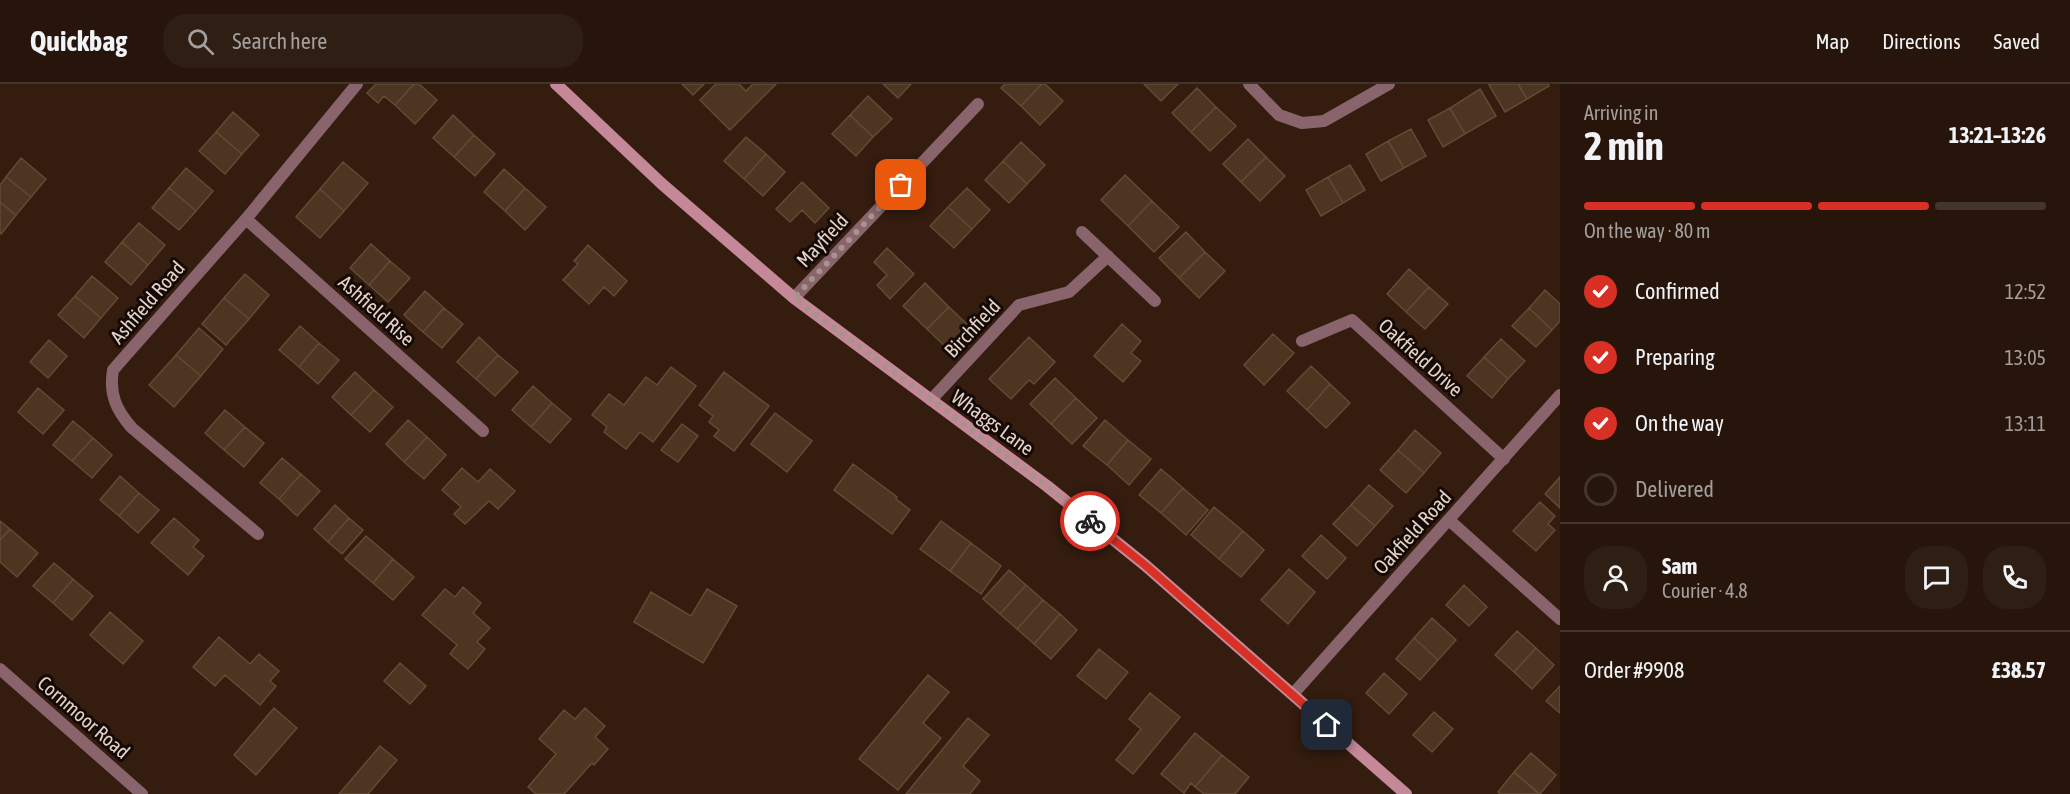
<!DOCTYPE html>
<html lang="en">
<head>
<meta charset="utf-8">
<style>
  body { margin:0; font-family:"Asap Condensed",sans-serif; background:#2f1e14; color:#f1f3f6; height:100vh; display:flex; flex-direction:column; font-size:22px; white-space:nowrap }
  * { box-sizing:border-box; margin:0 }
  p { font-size:20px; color:#a49f9d }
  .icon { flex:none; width:33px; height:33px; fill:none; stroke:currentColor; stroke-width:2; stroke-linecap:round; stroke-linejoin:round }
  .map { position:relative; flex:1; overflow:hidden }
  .panel { display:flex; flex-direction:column; background:#27150b; width:510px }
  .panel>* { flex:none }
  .pin { position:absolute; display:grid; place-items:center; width:51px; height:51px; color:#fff; margin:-26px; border-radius:12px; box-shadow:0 3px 9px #0006 }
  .courier { position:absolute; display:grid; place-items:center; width:60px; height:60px; margin:-30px; border:4px solid #d93025; border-radius:50%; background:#fff; color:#222; box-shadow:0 2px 8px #0007 }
  .overview em { font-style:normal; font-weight:700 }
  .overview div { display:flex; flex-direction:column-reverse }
  .overview { display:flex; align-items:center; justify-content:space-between; height:102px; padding:0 24px }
  h1 { font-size:39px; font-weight:700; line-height:45px }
  .bar { display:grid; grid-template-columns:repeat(4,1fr); gap:9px 6px; align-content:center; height:72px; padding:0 24px }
  .bar i { height:8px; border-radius:4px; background:#43342c }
  .bar .current { background:#d93025 }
  .bar p { grid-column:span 4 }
  .line { display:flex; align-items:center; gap:15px; padding:0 24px; border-top:2px solid #43342c }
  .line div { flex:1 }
  .round { display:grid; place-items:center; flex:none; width:63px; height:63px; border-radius:24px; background:#2f1e14 }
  ol { padding:0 24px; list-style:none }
  li { display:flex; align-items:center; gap:18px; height:66px }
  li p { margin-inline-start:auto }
  li .icon { padding:6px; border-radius:50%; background:#d93025; color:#fff; stroke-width:4 }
  li:last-child { color:#a49f9d }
  li i { width:33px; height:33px; border:3px solid #43342c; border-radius:50% }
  header { display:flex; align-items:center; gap:36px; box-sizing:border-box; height:84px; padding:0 30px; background:#27150b; border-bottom:2px solid #43342c }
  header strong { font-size:28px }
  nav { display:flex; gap:33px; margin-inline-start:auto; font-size:21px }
  .search { width:420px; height:54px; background:#2f1e14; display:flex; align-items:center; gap:15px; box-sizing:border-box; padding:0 21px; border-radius:24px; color:#a49f9d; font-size:22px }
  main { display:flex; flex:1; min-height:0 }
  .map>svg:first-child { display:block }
  .building { fill:#4c3621; stroke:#624b36; stroke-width:1.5 }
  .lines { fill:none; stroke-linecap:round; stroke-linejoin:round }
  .minor { stroke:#8a646d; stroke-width:12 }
  .tertiary { stroke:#8a646d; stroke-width:12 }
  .secondary { stroke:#c58898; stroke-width:12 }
  .done { stroke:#a69389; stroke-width:6; stroke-dasharray:0 10.8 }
  .route { stroke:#d93025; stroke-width:8 }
  .labels { text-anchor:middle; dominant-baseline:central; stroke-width:6; stroke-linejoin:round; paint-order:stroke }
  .street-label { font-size:20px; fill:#e4d3cb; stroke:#140905 }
</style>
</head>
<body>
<header>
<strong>Quickbag</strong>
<div class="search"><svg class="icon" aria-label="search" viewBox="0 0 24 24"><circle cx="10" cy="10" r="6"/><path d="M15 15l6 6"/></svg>Search here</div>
<nav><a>Map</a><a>Directions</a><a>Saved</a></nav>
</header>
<main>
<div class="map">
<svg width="1560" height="710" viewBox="0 0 1560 710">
  <rect width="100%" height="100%" fill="#341c0f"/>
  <path class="building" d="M376,0H414L395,21L384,12L378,19L367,9Z
    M414,0H419L437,16L415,40L395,21Z
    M682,0H704L693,11Z
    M716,0H739L746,7L753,0H776L730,46L700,16Z
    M883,0H911L898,14Z
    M1005,0H1042L1021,22L1001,4Z
    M1042,0H1045L1063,17L1040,41L1021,22Z
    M1144,0H1178L1161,17Z
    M1492,0H1518L1527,15L1505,28L1489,1Z
    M1518,0H1548L1549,2L1527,15Z
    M1197,4L1216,23L1191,48L1172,29Z
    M1480,5L1496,32L1465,50L1450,24Z
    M868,12L892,35L873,53L850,31Z
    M1216,23L1236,42L1210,67L1191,48Z
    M1450,24L1465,50L1443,63L1428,36Z
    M233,28L259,51L242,70L216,48Z
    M453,31L474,51L454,73L433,54Z
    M850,31L873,53L856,72L832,50Z
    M1411,45L1426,72L1404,84L1388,57Z
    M216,48L242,70L225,90L199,67Z
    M474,51L495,70L475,92L454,73Z
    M746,53L766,70L744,95L724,77Z
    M1248,55L1266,73L1241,98L1223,80Z
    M1388,57L1404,84L1381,97L1366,70Z
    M1021,58L1045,81L1027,100L1003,77Z
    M766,70L785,88L763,112L744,95Z
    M1266,73L1285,92L1260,117L1241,98Z
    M21,74L46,95L31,113L6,93Z
    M1003,77L1027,100L1009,119L985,96Z
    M343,78L368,99L344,127L320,105Z
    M1350,81L1365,106L1343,119L1328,93Z
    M186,84L213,107L196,127L169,104Z
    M504,85L525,104L505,127L484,108Z
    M1125,91L1152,117L1128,142L1101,116Z
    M6,93L31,113L16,131L0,118V101Z
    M1328,93L1343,119L1321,132L1306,106Z
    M802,98L829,124L815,139L802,126L790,138L776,125Z
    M169,104L196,127L179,146L152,124Z
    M525,104L546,123L525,146L505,127Z
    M967,104L990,126L972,145L948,123Z
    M320,105L344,127L320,154L296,133Z
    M1152,117L1179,143L1154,168L1128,142Z
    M0,118L16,131L1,150L0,149Z
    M948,123L972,145L954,164L930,142Z
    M139,139L165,161L148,181L122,158Z
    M1186,148L1205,168L1179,194L1159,174Z
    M122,158L148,181L131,201L105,178Z
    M371,160L390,177L369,201L350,184Z
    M588,161L627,197L614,212L604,203L589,220L563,196L578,180L574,177Z
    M887,164L914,190L890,215L877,201L887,191L874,178Z
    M1205,168L1225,187L1199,214L1179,194Z
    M390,177L410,194L388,218L369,201Z
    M1409,185L1429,203L1406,228L1387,210Z
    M245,190L269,211L249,235L224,214Z
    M92,192L118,214L101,234L75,212Z
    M925,199L949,223L927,245L903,222Z
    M1429,203L1448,220L1425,245L1406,228Z
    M1545,206L1560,220V237L1552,246L1529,224Z
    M425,207L444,224L423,248L404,231Z
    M75,212L101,234L84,254L58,231Z
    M224,214L249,235L226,261L202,240Z
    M949,223L973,246L952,269L927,245Z
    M444,224L463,240L442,264L423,248Z
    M1529,224L1552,246L1536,263L1512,242Z
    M1122,240L1141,257L1131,269L1141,277L1123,298L1094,272Z
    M300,242L319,259L299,283L279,266Z
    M199,244L223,265L201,292L176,271Z
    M1273,250L1294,269L1264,301L1244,281Z
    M479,253L498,271L476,295L457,278Z
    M1029,253L1055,278L1034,300L1029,296L1011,315L989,295Z
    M1501,255L1525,277L1508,295L1484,273Z
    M49,256L67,272L48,294L30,278Z
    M319,259L339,276L318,300L299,283Z
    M176,271L201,292L174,323L149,301Z
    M498,271L518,288L495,312L476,295Z
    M1484,273L1508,295L1492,314L1467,292Z
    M1311,282L1330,300L1307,326L1287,307Z
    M671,283L696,302L653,358L640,348L626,365L604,348L607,343L592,331L609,310L624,321L646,293L657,301Z
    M355,288L374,306L351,331L332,313Z
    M724,288L769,322L734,367L714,352L719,346L709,338L713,332L699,321Z
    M1055,294L1076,314L1051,340L1030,320Z
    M1330,300L1350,319L1326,344L1307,326Z
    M533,302L552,319L531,343L512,326Z
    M38,304L64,326L43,350L18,328Z
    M374,306L393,323L370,348L351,331Z
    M1076,314L1097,334L1072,360L1051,340Z
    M552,319L571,335L550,359L531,343Z
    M225,326L245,343L224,366L205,349Z
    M775,329L812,357L787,388L751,360Z
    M408,336L427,353L404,378L386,360Z
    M1105,336L1128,356L1107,381L1083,362Z
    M73,337L93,354L72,377L53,361Z
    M682,340L698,352L678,378L661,366Z
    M245,343L264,359L244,383L224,366Z
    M1415,346L1441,369L1424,389L1398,366Z
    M427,353L446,371L424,395L404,378Z
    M93,354L112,371L92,394L72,377Z
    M1128,356L1151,375L1129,401L1107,381Z
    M1398,366L1424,389L1406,409L1380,386Z
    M282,374L301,390L279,415L260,399Z
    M853,380L897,413L896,415L910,426L892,450L834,406Z
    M462,384L478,398L490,385L515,407L498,425L489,417L465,440L454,430L461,423L442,406Z
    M1161,385L1183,404L1161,429L1139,411Z
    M301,390L320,407L297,432L279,415Z
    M120,392L139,409L119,432L100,416Z
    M1560,393V424L1545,410Z
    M1369,401L1393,422L1375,442L1351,421Z
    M1183,404L1208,426L1186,451L1161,429Z
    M139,409L159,426L138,449L119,432Z
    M1540,418L1555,432L1548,440L1555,446L1536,467L1513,447Z
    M335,421L349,434L328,458L314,445Z
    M1351,421L1375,442L1357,462L1333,440Z
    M1214,423L1243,447L1219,475L1191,451Z
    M174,434L199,456L193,463L204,472L188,491L151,459Z
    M349,434L363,446L342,470L328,458Z
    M0,437L10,445L0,456Z
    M941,437L971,459L950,487L920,465Z
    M10,445L38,469L17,493L0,478V456Z
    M1243,447L1264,466L1241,493L1219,475Z
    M1321,451L1346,474L1327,495L1302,472Z
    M366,452L393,475L373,499L345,475Z
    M971,459L1001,482L981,510L950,487Z
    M393,475L414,493L393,516L373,499Z
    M54,479L73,495L53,519L33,502Z
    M1289,485L1315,508L1288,540L1261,516Z
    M1009,486L1026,501L1000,530L983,515Z
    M73,495L93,512L72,536L53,519Z
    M1026,501L1043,516L1017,545L1000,530Z
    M1464,501L1487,523L1469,542L1446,521Z
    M463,503L481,519L473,529L490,544L477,558L485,565L468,585L450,570L457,561L422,531L445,505L455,513Z
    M707,505L737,522L703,579L634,538L651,508L691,532Z
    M1043,516L1060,530L1034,560L1017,545Z
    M110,528L143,557L123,580L90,551Z
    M1060,530L1077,546L1051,575L1034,560Z
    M1432,534L1456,556L1438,576L1414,554Z
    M1517,547L1536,564L1514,588L1495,571Z
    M219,553L250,580L259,570L279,587L270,597L276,602L260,621L225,591L215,602L193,583Z
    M1414,554L1438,576L1420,596L1396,575Z
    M1536,564L1554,581L1532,605L1514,588Z
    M1099,565L1128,588L1106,615L1077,592Z
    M400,579L426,602L410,620L384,597Z
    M1384,589L1407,610L1389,630L1366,609Z
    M928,591L949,608L923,639L941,654L898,706L859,675Z
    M1560,602V629L1546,617Z
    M1150,609L1180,633L1133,690L1116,676L1141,645L1129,635Z
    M274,624L297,644L256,691L234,671Z
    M585,624L605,642L595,653L608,665L594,681L592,679L564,710H536L528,703L556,670L539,655L564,626L575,635Z
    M1434,628L1453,645L1432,668L1413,651Z
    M968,634L989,651L963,682L980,697L970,710H906Z
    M1195,649L1222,671L1195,703L1191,699L1184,709L1161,690Z
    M380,662L397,676L368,710H339Z
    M1531,669L1556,691L1540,710L1514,688Z
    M1222,671L1249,693L1235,710H1204L1195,703Z
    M1514,688L1539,710H1500L1498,708Z"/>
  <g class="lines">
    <path class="minor" d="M1249,0L1279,31L1302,39L1324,37L1389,0
      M246,135L483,347
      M1082,148L1155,217
      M794,214L978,20
      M1302,257L1352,236L1504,375
      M931,316L1019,221L1069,208L1108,172
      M1449,436L1560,535
      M258,450L132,344C116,326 109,310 113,286L246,135L357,0
      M0,585L142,710"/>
    <path class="tertiary" d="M1293,610L1560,311"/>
    <path class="secondary" d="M556,0L662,100L794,214L1047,402L1145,481L1406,710"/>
  </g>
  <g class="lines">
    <path class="done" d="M901,101L794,214L1047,402L1090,437"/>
    <path class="route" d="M1090,437L1145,481L1327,641"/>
  </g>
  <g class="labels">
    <g class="street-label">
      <text transform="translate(822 156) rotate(-47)">Mayfield</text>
      <text transform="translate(147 218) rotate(-49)">Ashfield Road</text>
      <text transform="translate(377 226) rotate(42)">Ashfield Rise</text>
      <text transform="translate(972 244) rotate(-47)">Birchfield</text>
      <text transform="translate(1421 273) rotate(42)">Oakfield Drive</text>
      <text transform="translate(993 338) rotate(36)">Whaggs Lane</text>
      <text transform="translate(1412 448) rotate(-48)">Oakfield Road</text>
      <text transform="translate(84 633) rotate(41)">Cornmoor Road</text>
    </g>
  </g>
</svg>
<div class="pin" style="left:901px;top:101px;background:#ea580c"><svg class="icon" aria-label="bag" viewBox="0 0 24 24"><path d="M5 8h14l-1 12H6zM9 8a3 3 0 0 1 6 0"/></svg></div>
<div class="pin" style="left:1327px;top:641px;background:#1f2937"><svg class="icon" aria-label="home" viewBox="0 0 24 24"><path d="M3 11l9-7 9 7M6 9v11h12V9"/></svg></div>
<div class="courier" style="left:1090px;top:437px"><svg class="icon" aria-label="bike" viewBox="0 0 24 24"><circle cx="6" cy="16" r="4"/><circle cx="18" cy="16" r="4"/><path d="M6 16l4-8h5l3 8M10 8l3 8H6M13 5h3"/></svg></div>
</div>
<section class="panel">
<div class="overview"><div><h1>2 min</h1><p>Arriving in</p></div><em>13:21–13:26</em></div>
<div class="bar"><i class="current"></i><i class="current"></i><i class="current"></i><i></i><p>On the way · 80 m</p></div>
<ol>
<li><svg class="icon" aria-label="check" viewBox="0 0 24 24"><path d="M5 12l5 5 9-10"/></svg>Confirmed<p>12:52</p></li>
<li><svg class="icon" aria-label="check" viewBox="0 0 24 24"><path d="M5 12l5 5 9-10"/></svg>Preparing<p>13:05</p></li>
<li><svg class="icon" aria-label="check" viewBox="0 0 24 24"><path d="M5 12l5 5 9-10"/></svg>On the way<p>13:11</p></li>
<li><i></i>Delivered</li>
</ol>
<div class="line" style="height:108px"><a class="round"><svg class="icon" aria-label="person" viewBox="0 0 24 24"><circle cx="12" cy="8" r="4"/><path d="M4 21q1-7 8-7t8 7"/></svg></a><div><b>Sam</b><p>Courier · 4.8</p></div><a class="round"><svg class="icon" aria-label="chat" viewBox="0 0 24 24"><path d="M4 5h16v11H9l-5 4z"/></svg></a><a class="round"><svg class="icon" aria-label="phone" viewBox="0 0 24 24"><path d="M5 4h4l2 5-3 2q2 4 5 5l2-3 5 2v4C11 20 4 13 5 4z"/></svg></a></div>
<div class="line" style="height:78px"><div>Order #9908</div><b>£38.57</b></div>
</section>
</main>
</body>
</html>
